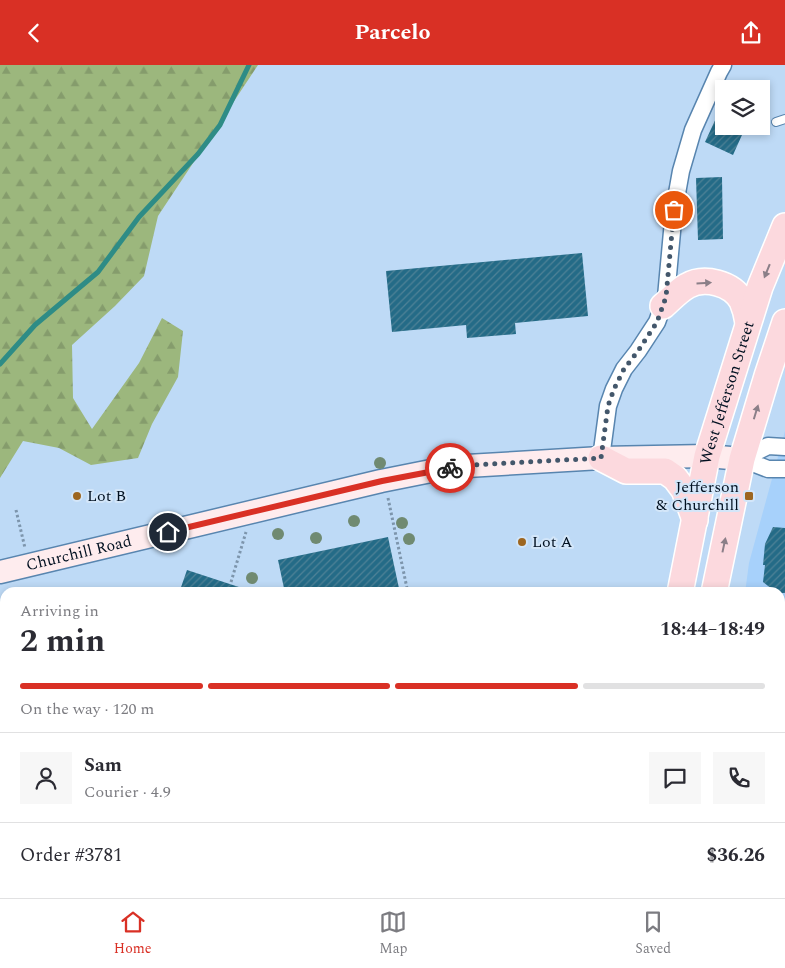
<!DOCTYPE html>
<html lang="en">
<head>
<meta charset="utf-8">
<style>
  body { margin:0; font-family:Spectral,serif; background:#f7f7f7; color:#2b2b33; height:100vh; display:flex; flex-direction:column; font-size:19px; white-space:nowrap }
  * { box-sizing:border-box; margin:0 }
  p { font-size:16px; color:#7c7c81 }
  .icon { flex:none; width:28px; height:28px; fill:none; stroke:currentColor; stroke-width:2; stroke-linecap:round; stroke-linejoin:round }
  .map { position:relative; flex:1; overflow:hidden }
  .panel { position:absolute; left:0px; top:522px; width:785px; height:311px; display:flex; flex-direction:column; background:#fff; border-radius:15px 15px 0 0; box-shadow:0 2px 8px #0003 }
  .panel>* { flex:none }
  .tools { position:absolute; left:715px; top:15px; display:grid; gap:10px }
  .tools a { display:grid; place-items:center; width:55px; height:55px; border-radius:0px; background:#fff; box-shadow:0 2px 8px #0003; font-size:25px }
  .pin { position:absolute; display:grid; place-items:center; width:42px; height:42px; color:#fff; margin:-21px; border:2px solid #fff; border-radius:50%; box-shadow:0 1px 5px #0007 }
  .courier { position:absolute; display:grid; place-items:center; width:50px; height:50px; margin:-25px; border:4px solid #d93025; border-radius:50%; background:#fff; color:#222; box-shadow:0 1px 6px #0007 }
  .head em { font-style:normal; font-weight:700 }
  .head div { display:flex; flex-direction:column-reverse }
  .head { display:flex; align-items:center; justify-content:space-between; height:85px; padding:0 20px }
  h1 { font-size:32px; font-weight:700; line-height:38px }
  .bar { display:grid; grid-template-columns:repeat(4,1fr); gap:8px 5px; align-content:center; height:60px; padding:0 20px }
  .bar i { height:6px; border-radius:4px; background:#e1e1e2 }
  .bar .active { background:#d93025 }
  .bar p { grid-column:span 4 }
  .line { display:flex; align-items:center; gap:12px; padding:0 20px; border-top:1px solid #e1e1e2 }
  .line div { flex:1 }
  .round { display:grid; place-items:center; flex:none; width:52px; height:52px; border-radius:0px; background:#f7f7f7 }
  header { display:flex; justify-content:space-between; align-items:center; height:65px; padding:0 20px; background:#d93025; color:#fff; font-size:22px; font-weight:700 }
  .tab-bar { display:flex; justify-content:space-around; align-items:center; height:70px; border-top:1px solid #e1e1e2; background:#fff; font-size:14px; color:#7c7c81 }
  .tab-bar a { display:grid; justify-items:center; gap:2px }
  .tab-bar .active { color:#d93025 }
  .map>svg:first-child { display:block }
  .built { fill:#a7d1fb }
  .forest { fill:url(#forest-firs) }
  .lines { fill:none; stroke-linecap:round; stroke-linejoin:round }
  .stream { stroke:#2e8c86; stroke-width:5 }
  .building { fill:url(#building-hatch) }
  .lane-casing { stroke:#5885af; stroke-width:10 }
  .street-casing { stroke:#5885af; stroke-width:19 }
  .secondary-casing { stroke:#5885af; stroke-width:25 }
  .primary-casing { stroke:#fff; stroke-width:28 }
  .path { stroke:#7d95ac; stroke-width:3; stroke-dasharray:2.5 2.5; stroke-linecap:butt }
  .lane { stroke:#fff; stroke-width:8 }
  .street { stroke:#fff; stroke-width:16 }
  .secondary { stroke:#feecee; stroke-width:22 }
  .primary { stroke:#fcd9de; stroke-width:25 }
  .tree { fill:#708a71 }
  .oneway { fill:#8b7f88 }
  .done { stroke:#43576b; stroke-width:5; stroke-dasharray:0 9 }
  .route { stroke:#d93025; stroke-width:6 }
  .poi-dot { fill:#9d6620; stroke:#d3e6f9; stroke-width:2 }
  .labels { text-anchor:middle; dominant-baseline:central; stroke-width:4; stroke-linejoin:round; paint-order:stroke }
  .street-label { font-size:16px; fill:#011020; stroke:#d3e6f9 }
  .poi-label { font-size:16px; fill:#011020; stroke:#d3e6f9; text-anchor:start }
</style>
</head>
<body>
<header><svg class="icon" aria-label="back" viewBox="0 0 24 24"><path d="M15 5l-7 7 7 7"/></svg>Parcelo<svg class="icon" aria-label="share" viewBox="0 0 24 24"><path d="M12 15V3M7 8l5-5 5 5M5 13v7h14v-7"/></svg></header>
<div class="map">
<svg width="785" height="833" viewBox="0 0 785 833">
  <defs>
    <pattern id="forest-firs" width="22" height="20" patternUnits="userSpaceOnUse" patternTransform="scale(1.25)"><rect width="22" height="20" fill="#9cb77d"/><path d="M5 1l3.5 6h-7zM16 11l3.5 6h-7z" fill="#859c6c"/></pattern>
    <pattern id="building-hatch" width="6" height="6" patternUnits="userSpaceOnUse" patternTransform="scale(1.25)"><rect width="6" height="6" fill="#246b87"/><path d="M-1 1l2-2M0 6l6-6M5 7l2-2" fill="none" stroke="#4f8297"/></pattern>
  </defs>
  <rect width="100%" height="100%" fill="#bedaf6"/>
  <path class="built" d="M785,366V607H780V528H745L749,498Z"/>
  <path class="forest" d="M0,0H258L158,151L144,211L115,241L72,280L73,333L92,364L139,298L162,253L183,266L178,312L152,359L138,393L91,400L59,383L23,376L0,413Z
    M780,594H785V698L780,699Z"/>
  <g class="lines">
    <path class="stream" d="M0,299L35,260L98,207L139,152L198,89L220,60L249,0"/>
  </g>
  <path class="building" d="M724,36V61H746L733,90L705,77Z
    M722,112L723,174L698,175L696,113Z
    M582,188L588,251L515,258L516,269L467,273L466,260L392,267L386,206Z
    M773,462L785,463V528H777L763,517L765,500H763L765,479Z
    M388,472L400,528H285L278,495Z
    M187,505L248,525L247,528H179Z"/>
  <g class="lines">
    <g class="lane-casing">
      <path id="lane" d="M776,57L785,54"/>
    </g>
    <g class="street-casing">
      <path id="street" d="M601,393L608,341L614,324L624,304L638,286L657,257L666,232L674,145L681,106L693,65L719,7L723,0
        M742,394L768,381L785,382
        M742,394L768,404H785
        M0,823L5,822"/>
    </g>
    <g class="secondary-casing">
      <g id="secondary">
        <path id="s1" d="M0,507L381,416L431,406L467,401L601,393L707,391L742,394"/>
      </g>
    </g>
    <g class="primary-casing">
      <g id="primary">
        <path d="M663,241C670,235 678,226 687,221C704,211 732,218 742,236C745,243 747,251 748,258"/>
        <path d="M601,393L626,406H665L675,413L684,425L695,455"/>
        <path id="s2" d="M680,528L707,391L760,222L785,161"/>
        <path d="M714,528L742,394L767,311L785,257"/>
        <path d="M654,829V833"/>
        <path d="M688,833V829"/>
      </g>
    </g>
    <path class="path" d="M388,433L408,528
      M16,445L25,483
      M231,517L246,467"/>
    <use href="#lane" class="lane"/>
    <use href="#street" class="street"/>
    <use href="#secondary" class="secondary"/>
    <use href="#primary" class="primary"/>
  </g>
  <g class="tree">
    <circle cx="380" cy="398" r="6"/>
    <circle cx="354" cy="456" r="6"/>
    <circle cx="402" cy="458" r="6"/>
    <circle cx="278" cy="469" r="6"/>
    <circle cx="316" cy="473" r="6"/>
    <circle cx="409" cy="474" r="6"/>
    <circle cx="252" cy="513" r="6"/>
  </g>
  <defs><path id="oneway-solid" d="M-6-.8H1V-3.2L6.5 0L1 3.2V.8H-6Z" transform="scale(1.25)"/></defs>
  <g class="oneway">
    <use href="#oneway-solid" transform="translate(767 206) rotate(112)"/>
    <use href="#oneway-solid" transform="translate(704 218) rotate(-3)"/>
    <use href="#oneway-solid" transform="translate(756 347) rotate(-73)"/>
    <use href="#oneway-solid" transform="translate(724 480) rotate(-78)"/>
  </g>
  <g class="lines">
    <path class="done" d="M450,403L472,400L601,393L608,341L614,324L624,304L638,286L657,257L666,232L674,145"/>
    <path class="route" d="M168,467L382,416L450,403"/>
  </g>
  <g class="poi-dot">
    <circle cx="77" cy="431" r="5"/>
    <rect x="744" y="426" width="10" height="10" rx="2.5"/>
    <circle cx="522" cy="477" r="5"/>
  </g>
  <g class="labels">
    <g class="street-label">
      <text stroke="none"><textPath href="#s2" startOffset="206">West Jefferson Street</textPath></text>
      <text stroke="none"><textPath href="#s1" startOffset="81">Churchill Road</textPath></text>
    </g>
    <g class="poi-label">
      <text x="739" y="422" text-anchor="end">Jefferson<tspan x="739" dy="18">&amp; Churchill</tspan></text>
      <text x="87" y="431">Lot B</text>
      <text x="532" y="477">Lot A</text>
    </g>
  </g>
</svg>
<div class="tools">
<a><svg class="icon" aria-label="layers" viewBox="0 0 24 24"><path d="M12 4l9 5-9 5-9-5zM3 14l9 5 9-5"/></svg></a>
</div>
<div class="pin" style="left:674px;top:145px;background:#ea580c"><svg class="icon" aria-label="bag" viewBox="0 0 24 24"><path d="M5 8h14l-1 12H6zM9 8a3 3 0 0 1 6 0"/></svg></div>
<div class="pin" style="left:168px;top:467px;background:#1f2937"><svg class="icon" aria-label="home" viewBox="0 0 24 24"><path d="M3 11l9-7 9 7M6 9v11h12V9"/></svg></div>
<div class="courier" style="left:450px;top:403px"><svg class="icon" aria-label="bike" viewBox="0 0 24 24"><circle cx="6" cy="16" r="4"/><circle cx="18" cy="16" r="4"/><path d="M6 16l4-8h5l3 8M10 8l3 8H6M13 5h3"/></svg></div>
<section class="panel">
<div class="head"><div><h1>2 min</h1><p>Arriving in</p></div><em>18:44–18:49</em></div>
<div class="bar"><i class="active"></i><i class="active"></i><i class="active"></i><i></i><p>On the way · 120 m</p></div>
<div class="line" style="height:90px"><a class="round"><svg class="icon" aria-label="person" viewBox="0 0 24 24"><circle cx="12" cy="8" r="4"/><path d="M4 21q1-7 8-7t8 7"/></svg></a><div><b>Sam</b><p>Courier · 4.9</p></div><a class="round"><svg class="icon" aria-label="chat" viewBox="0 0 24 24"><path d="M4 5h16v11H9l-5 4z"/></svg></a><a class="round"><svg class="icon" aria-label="phone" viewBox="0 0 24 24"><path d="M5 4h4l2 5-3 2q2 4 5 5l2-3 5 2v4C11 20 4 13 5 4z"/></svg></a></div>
<div class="line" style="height:65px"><div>Order #3781</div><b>$36.26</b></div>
</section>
</div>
<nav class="tab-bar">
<a class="active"><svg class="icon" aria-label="home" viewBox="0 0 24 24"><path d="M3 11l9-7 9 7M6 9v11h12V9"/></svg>Home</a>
<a><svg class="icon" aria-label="map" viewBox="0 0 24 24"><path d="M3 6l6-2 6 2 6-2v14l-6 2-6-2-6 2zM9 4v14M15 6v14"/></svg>Map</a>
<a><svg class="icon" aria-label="saved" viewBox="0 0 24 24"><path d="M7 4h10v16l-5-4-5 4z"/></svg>Saved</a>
</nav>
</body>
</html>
